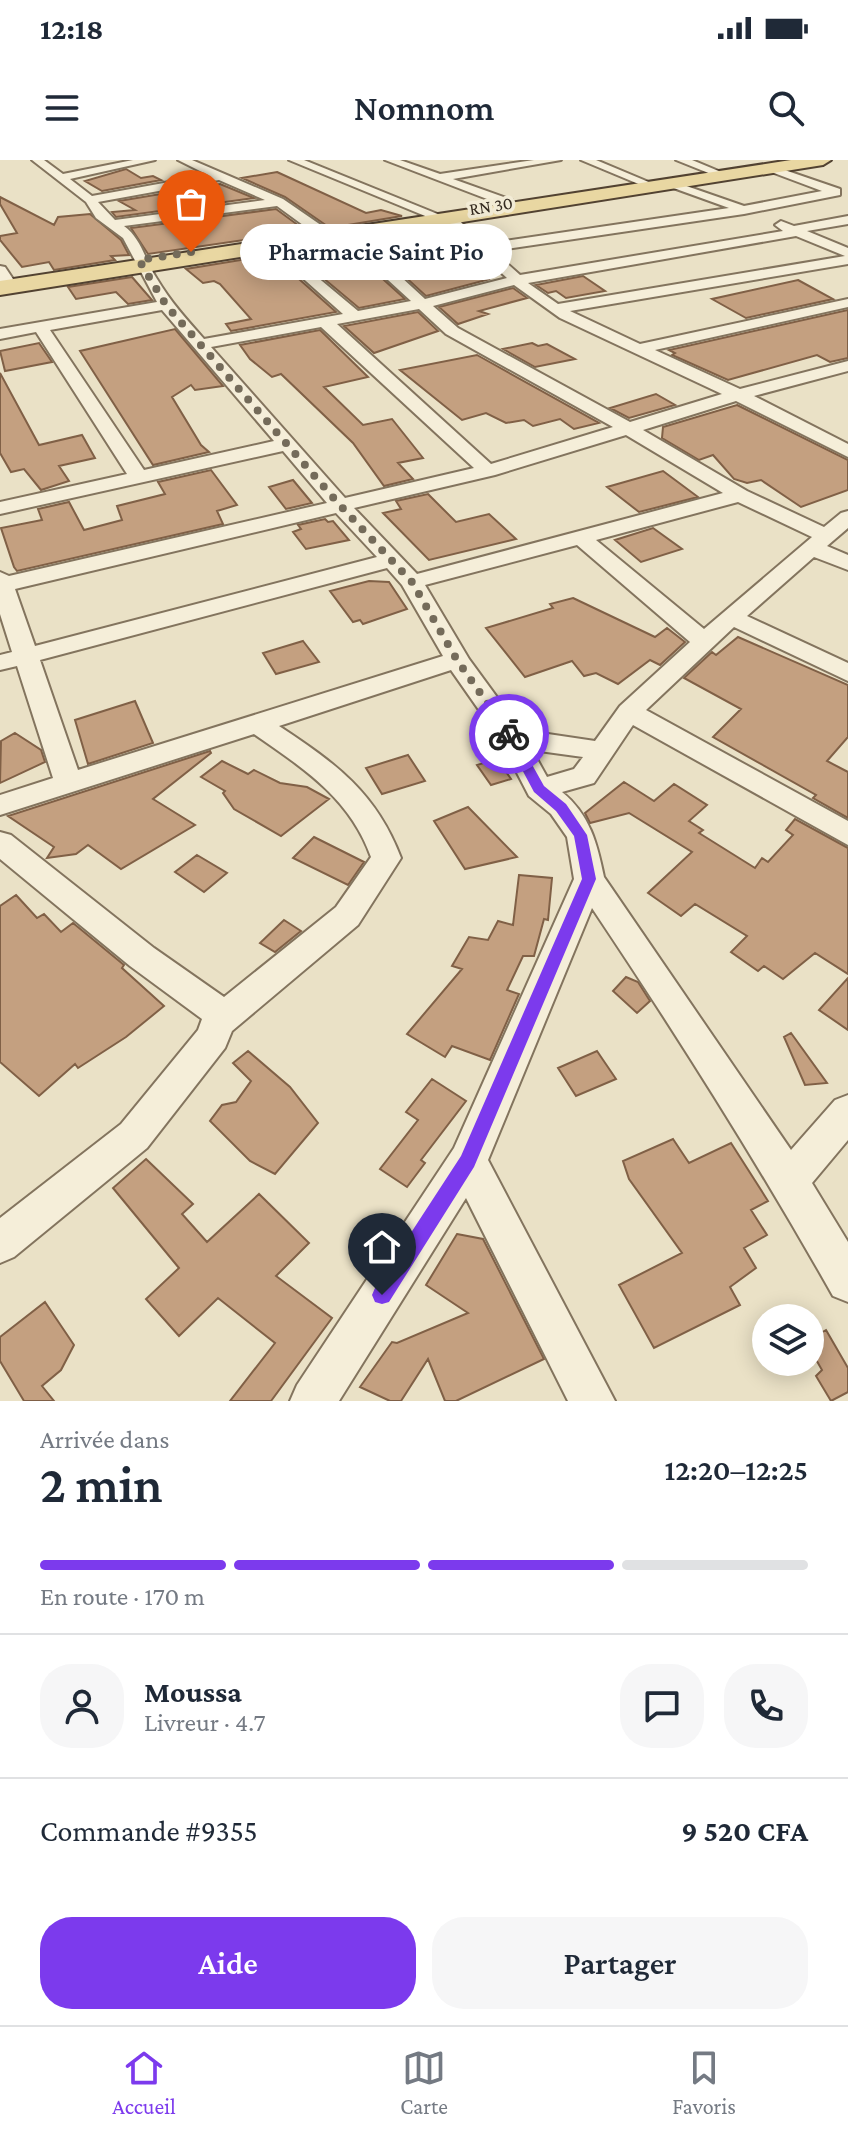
<!DOCTYPE html>
<html lang="fr">
<head>
<meta charset="utf-8">
<style>
  body { margin:0; font-family:"Crimson Pro",serif; background:#f6f6f7; color:#1f2937; height:100vh; display:flex; flex-direction:column; font-size:30px; white-space:nowrap }
  * { box-sizing:border-box; margin:0 }
  p { font-size:26px; color:#747a83 }
  .icon { flex:none; width:44px; height:44px; fill:none; stroke:currentColor; stroke-width:2; stroke-linecap:round; stroke-linejoin:round }
  .map { position:relative; height:1241px; overflow:hidden }
  .sheet { display:flex; flex-direction:column; background:#fff; flex:1 }
  .sheet>* { flex:none }
  .controls { position:absolute; left:752px; top:1144px; display:grid; gap:16px }
  .controls a { display:grid; place-items:center; width:72px; height:72px; border-radius:50%; background:#fff; box-shadow:0 4px 20px #0003; font-size:40px }
  .pin { position:absolute; display:grid; place-items:center; width:68px; height:68px; color:#fff; margin:-82px -34px; border-radius:50% 50% 50% 0; rotate:-45deg; box-shadow:0 0 8px #0007 }
  .pin .icon { rotate:45deg }
  .courier { position:absolute; display:grid; place-items:center; width:80px; height:80px; margin:-40px; border:6px solid #7c3aed; border-radius:50%; background:#fff; color:#222; box-shadow:0 2px 10px #0007 }
  .bubble { position:absolute; height:56px; border-radius:28px; background:#fff; box-shadow:0 4px 20px #0003; font-size:26px; font-weight:600; line-height:56px; text-align:center }
  .summary em { font-style:normal; font-weight:600 }
  .summary div { display:flex; flex-direction:column-reverse }
  .summary { display:flex; align-items:center; justify-content:space-between; height:136px; padding:0 40px }
  h1 { font-size:52px; font-weight:600; line-height:60px }
  .bar { display:grid; grid-template-columns:repeat(4,1fr); gap:12px 8px; align-content:center; height:96px; padding:0 40px }
  .bar i { height:10px; border-radius:6px; background:#e0e1e3 }
  .bar .current { background:#7c3aed }
  .bar p { grid-column:span 4 }
  .line { display:flex; align-items:center; gap:20px; padding:0 40px; border-top:2px solid #e0e1e3 }
  .line div { flex:1 }
  .round { display:grid; place-items:center; flex:none; width:84px; height:84px; border-radius:32px; background:#f6f6f7 }
  .action { display:flex; gap:16px; margin-top:auto; padding:16px 40px }
  .action a { flex:1; height:92px; border-radius:32px; background:#7c3aed; color:#fff; font-size:32px; font-weight:600; line-height:92px; text-align:center }
  .action a+a { background:#f6f6f7; color:#1f2937 }
  .status { display:flex; justify-content:space-between; align-items:center; height:56px; padding:0 40px; background:#fff; direction:ltr }
  .status svg { height:22px; fill:currentColor }
  header { display:flex; justify-content:space-between; align-items:center; height:104px; padding:0 40px; background:#fff; font-size:36px; font-weight:600 }
  .dock { display:flex; justify-content:space-around; align-items:center; height:112px; border-top:2px solid #e0e1e3; background:#fff; font-size:22px; color:#747a83 }
  .dock a { display:grid; justify-items:center; gap:4px }
  .dock .current { color:#7c3aed }
  .map>svg:first-child { display:block }
  .building { fill:#c4a080; stroke:#806046; stroke-width:2 }
  .lines { fill:none; stroke-linecap:round; stroke-linejoin:round }
  .street-casing { stroke:#83745e; stroke-width:4 }
  .primary-casing { stroke:#524231; stroke-width:4 }
  .street { fill:#f5eed9; fill-rule:evenodd }
  .primary { fill:#e9d7a2; fill-rule:evenodd }
  .route { fill:#7c3aed }
  .done { stroke:#746b5a; stroke-width:8; stroke-dasharray:0 14.4 }
  .labels { text-anchor:middle; dominant-baseline:central; stroke-width:7; stroke-linejoin:round; paint-order:stroke }
  .far-street-label { font-size:18px; fill:#352b20; stroke:#f2ebd5 }
</style>
</head>
<body>
<div class="status"><b>12:18</b><svg viewBox="0 0 49 12"><path d="M0 12V9h3v3zM5 12V6h3v6zM10 12V3h3v9zM15 12V0h3v12zM26 1h20v11H26zM47 4h2v5h-2z"/></svg></div>
<header><svg class="icon" aria-label="menu" viewBox="0 0 24 24"><path d="M4 6h16M4 12h16M4 18h16"/></svg>Nomnom<svg class="icon" aria-label="search" viewBox="0 0 24 24"><circle cx="10" cy="10" r="6"/><path d="M15 15l6 6"/></svg></header>
<div class="map">
<svg width="848" height="1241" viewBox="0 0 848 1241">
  <rect width="100%" height="100%" fill="#eae1c6"/>
  <path class="building" d="M126,9L141,18L153,16L161,20L102,31L85,21Z
    M277,12L366,53L381,50L402,56L330,68L285,37L242,18Z
    M220,24L254,38L116,57L112,52L135,50L119,41Z
    M0,37L54,65L58,57L90,54L121,80L129,95L111,96L115,100L54,110L49,102L22,107L0,80V76L17,73L0,44Z
    M276,49L306,71L148,94L131,68Z
    M428,70L435,74H430L454,89L387,100L366,80Z
    M344,84L365,103L366,111H374L405,139L359,148L292,92Z
    M272,95L336,152L231,171L226,164L251,159L220,124L214,121L203,123L186,109Z
    M401,113L490,119L426,136Z
    M583,116L605,131L566,138L556,131L548,133L536,125Z
    M132,117L152,140L128,144L116,132L76,139L68,127Z
    M798,120L833,139L746,158L712,139Z
    M513,128L527,138L479,151L488,154L458,164L439,147Z
    M848,150V198L830,202L817,195L728,220L672,195L675,193L669,190Z
    M418,152L438,171L374,193L344,166Z
    M175,169L223,226L195,230L191,225L172,237L201,285L209,292L153,305L80,191Z
    M320,170L368,217L324,227L363,265L392,259L423,298L398,303L413,319L384,326L353,283L281,214L272,217L250,199L240,185Z
    M39,183L52,202L5,211L0,191Z
    M532,183L538,186L547,184L575,199L535,207L503,189Z
    M477,195L599,263L574,269L560,259L533,266L524,260L506,263L486,253L462,260L400,210Z
    M0,213L39,285L82,275L95,298L59,306L69,321L41,330L24,309L11,312L0,293Z
    M656,234L675,245L629,258L610,248Z
    M737,245L848,300V330L801,347L761,320L747,323L734,319L713,295L699,300L662,278L663,267Z
    M211,310L237,345L217,351L223,364L17,411L14,407L1,368L42,360L38,349L69,342L84,370L122,360L117,346L165,334L158,322Z
    M663,311L698,337L639,352L607,327Z
    M293,320L312,343L286,349L269,327Z
    M428,334L456,362L489,354L516,379L429,400L383,353L401,349L396,341Z
    M325,359L328,362L333,361L349,380L306,389L293,372L301,369L298,365Z
    M653,368L682,389L641,402L615,380Z
    M369,421L389,422L407,449L363,464L360,460L353,462L330,431Z
    M573,438L655,477L667,468L685,482L660,505L650,500L618,524L596,513L584,516L572,501L525,517L486,468L553,448L550,444Z
    M738,477L848,525V577L827,601L848,612V658L813,638L816,635L713,577L741,549L684,518L712,492L716,495Z
    M303,481L319,502L276,514L263,493Z
    M135,541L153,583L88,604L75,560Z
    M15,573L41,590L45,602L0,623L1,581Z
    M210,591L211,593L153,639L195,665L121,709L88,685L76,694L47,698L54,687L8,656Z
    M408,595L425,621L382,634L366,608Z
    M497,599L511,619L491,625L477,605Z
    M222,601L248,614L254,610L280,623L307,627L329,639L281,676L234,649L223,633L225,631L201,617Z
    M624,622L654,641L674,624L707,645L689,661L703,670L699,673L755,708L762,698L768,702L793,675L786,670L795,659L848,688V814L815,793L783,819L764,806L758,811L731,792L747,776L695,744L681,756L648,733L692,692L629,653L590,663L585,653Z
    M468,647L517,697L465,709L434,661Z
    M314,677L364,702L348,725L293,698Z
    M197,695L227,713L204,732L175,712Z
    M519,715L552,718L548,760L544,759L534,796H523L507,830L519,834L490,900L452,886L445,897L407,874L462,809L452,806L469,777L488,780L498,761L513,765Z
    M16,735L37,758L44,754L61,772L73,763L124,805L122,808L164,846L126,877L78,908L75,904L39,936L0,902V746Z
    M284,760L301,771L275,792L260,783Z
    M626,817L638,822L650,841L637,853L613,831Z
    M848,818V870L819,850Z
    M791,873L827,923L805,925L784,877Z
    M248,891L290,927L318,963L275,1014L250,1001L210,961L222,945L236,942L251,921L233,903Z
    M597,891L616,919L576,936L558,908Z
    M432,919L466,941L421,1000L425,1003L407,1027L380,1009L418,960L406,952Z
    M673,979L689,1003L731,983L768,1041L751,1050L767,1075L744,1088L756,1108L730,1127L740,1145L654,1188L619,1125L682,1093L629,1019L623,1001Z
    M146,999L193,1044L182,1054L207,1082L259,1034L309,1083L276,1116L332,1158L271,1241H230L275,1183L218,1138L179,1176L146,1139L179,1108L113,1028Z
    M457,1074L483,1079L544,1199L456,1241H445L428,1199L401,1241H390L360,1227L392,1182L397,1183L468,1153L426,1125Z
    M45,1142L74,1185L61,1210L42,1226L54,1241H24L0,1201V1177Z
    M826,1170L848,1208V1232L831,1241L816,1216L822,1210L810,1189V1179Z"/>
  <g class="lines">
    <g class="street-casing">
      <path id="street" d="M32,0H44L63,14L133,0H155L70,19L92,36L208,15L178,0H192L283,39L328,70V76H318L277,46L124,66C142,79 145,101 157,119C170,141 187,160 204,179L343,154L269,88L267,85L274,81L358,151L411,141L341,77V71H351L425,139L507,118L445,61V55H453L485,84L729,48L668,26V22L672,21L744,46L822,31L766,10V6L770,5L840,29V35L744,54L493,91L520,115L783,71L775,65L781,61L794,66L848,56V64L807,71L848,88V104L570,151L640,184L848,139V147L655,190L740,229L848,201V211L754,236L848,284V297L736,241L643,270L747,331L824,367L841,353L848,351V368L827,386L848,395V410L814,397L747,456L848,503V521L734,467L646,550L848,661V685L633,565L594,623L562,632C590,655 597,683 604,717L791,990L835,940L848,935V980L812,1023L848,1082V1142L833,1136C758,1003 677,875 592,748L488,1000L615,1241H568L466,1038L339,1241H290L297,1225L454,988L574,719L567,677L551,654L529,636L500,580L451,510L279,566C335,603 376,632 401,698L358,765L232,871L225,888L147,988L14,1097L0,1103V1058L121,964L198,870L202,859L130,806L0,699V672L11,675L154,788L224,837L336,747L371,697C350,638 303,608 254,574L0,655V635L53,618L17,506L0,510V495L12,492L0,454V412L9,416L327,343L283,291L0,354V342L127,314L36,172L0,179V169L157,142L123,78L96,58L86,42ZM219,20L265,40L115,60L98,42ZM796,76L845,96L558,144L528,123ZM514,125L560,158L722,234L630,262L458,168L433,146ZM419,149L446,174L613,267L491,304L337,164ZM162,150L274,281L144,310L50,170ZM321,167L474,308L345,338L211,187ZM626,275L723,333L417,414L354,348L495,315ZM738,342L812,377L704,469L596,380ZM336,353L377,397L35,486L15,429ZM577,385L690,482L620,546L595,581L521,570L469,499L425,425ZM387,408L402,425L443,496L78,610L40,500ZM532,590L583,597L574,609L547,617Z
        M289,0H304L440,55L430,58Z
        M385,0H400L440,14L534,0H561L453,19L512,40V46L508,47Z
        M581,0H596L651,23L641,25Z
        M676,0H692L721,12L711,14Z
        M0,106L5,107L13,119L11,122L0,121Z"/>
    </g>
    <g class="primary-casing">
      <path id="primary" d="M791,0H831L823,5L0,135V121Z"/>
    </g>
    <use href="#street" class="street"/>
    <use href="#primary" class="primary"/>
  </g>
  <path class="route" d="M509,570L515,574L544,626L566,644L587,675L596,719L474,1007L389,1142L382,1144L375,1142L372,1135L375,1128L461,996L582,719L574,676L556,651L534,632L503,574Z"/>
  <g class="lines">
    <path class="done" d="M191,92L139,100L166,145L338,343L412,422L457,500L509,574"/>
  </g>
  <g class="labels">
    <g class="far-street-label">
      <text transform="translate(491 46) rotate(-9)">RN 30</text>
    </g>
  </g>
</svg>
<div class="controls">
<a><svg class="icon" aria-label="layers" viewBox="0 0 24 24"><path d="M12 4l9 5-9 5-9-5zM3 14l9 5 9-5"/></svg></a>
</div>
<div class="pin" style="left:191px;top:92px;background:#ea580c"><svg class="icon" aria-label="bag" viewBox="0 0 24 24"><path d="M5 8h14l-1 12H6zM9 8a3 3 0 0 1 6 0"/></svg></div>
<div class="pin" style="left:382px;top:1135px;background:#1f2937"><svg class="icon" aria-label="home" viewBox="0 0 24 24"><path d="M3 11l9-7 9 7M6 9v11h12V9"/></svg></div>
<div class="courier" style="left:509px;top:574px"><svg class="icon" aria-label="bike" viewBox="0 0 24 24"><circle cx="6" cy="16" r="4"/><circle cx="18" cy="16" r="4"/><path d="M6 16l4-8h5l3 8M10 8l3 8H6M13 5h3"/></svg></div>
<div class="bubble" style="left:240px;top:64px;width:272px">Pharmacie Saint Pio</div>
</div>
<section class="sheet">
<div class="summary"><div><h1>2 min</h1><p>Arrivée dans</p></div><em>12:20–12:25</em></div>
<div class="bar"><i class="current"></i><i class="current"></i><i class="current"></i><i></i><p>En route · 170 m</p></div>
<div class="line" style="height:144px"><a class="round"><svg class="icon" aria-label="person" viewBox="0 0 24 24"><circle cx="12" cy="8" r="4"/><path d="M4 21q1-7 8-7t8 7"/></svg></a><div><b>Moussa</b><p>Livreur · 4.7</p></div><a class="round"><svg class="icon" aria-label="chat" viewBox="0 0 24 24"><path d="M4 5h16v11H9l-5 4z"/></svg></a><a class="round"><svg class="icon" aria-label="phone" viewBox="0 0 24 24"><path d="M5 4h4l2 5-3 2q2 4 5 5l2-3 5 2v4C11 20 4 13 5 4z"/></svg></a></div>
<div class="line" style="height:104px"><div>Commande #9355</div><b>9 520 CFA</b></div>
<div class="action"><a>Aide</a><a>Partager</a></div>
</section>
<nav class="dock">
<a class="current"><svg class="icon" aria-label="home" viewBox="0 0 24 24"><path d="M3 11l9-7 9 7M6 9v11h12V9"/></svg>Accueil</a>
<a><svg class="icon" aria-label="map" viewBox="0 0 24 24"><path d="M3 6l6-2 6 2 6-2v14l-6 2-6-2-6 2zM9 4v14M15 6v14"/></svg>Carte</a>
<a><svg class="icon" aria-label="saved" viewBox="0 0 24 24"><path d="M7 4h10v16l-5-4-5 4z"/></svg>Favoris</a>
</nav>
</body>
</html>
